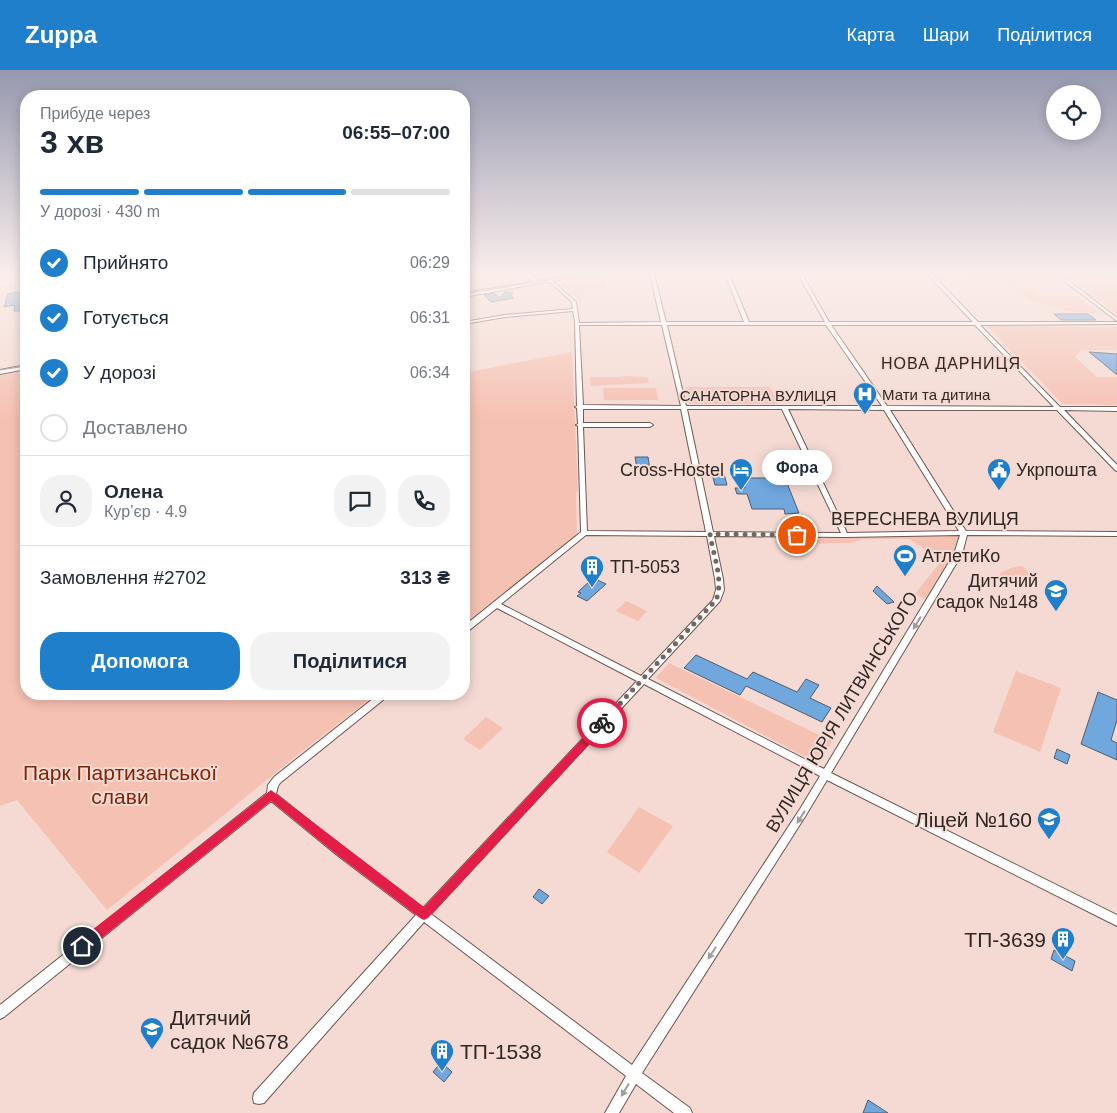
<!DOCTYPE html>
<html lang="uk">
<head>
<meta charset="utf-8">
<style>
  body { margin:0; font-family:Helvetica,sans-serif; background:#f2f2f3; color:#1f2937; height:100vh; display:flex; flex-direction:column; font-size:19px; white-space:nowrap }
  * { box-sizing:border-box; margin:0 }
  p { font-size:16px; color:#747a83 }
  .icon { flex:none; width:28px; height:28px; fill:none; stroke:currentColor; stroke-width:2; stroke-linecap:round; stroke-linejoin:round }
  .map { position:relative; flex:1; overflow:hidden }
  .side { position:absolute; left:20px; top:20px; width:450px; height:610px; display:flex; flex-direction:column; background:#fff; border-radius:20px; box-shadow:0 2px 12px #0003 }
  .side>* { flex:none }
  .tools { position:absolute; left:1046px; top:15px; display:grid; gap:10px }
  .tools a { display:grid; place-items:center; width:55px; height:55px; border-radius:50%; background:#fff; box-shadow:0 2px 12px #0003; font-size:25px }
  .pin { position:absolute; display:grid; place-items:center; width:42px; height:42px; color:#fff; margin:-21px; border:2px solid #fff; border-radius:50%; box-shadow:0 1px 5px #0007 }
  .courier { position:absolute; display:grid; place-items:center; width:50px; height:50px; margin:-25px; border:4px solid #e11d48; border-radius:50%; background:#fff; color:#222; box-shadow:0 1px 6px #0007 }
  .bubble { position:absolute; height:35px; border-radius:18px; background:#fff; box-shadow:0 2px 12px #0003; font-size:16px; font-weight:800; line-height:35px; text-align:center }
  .summary em { font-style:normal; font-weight:800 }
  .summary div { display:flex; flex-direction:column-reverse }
  .summary { display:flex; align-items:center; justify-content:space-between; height:85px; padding:0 20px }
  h1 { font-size:32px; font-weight:800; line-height:38px }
  .bar { display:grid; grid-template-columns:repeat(4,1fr); gap:8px 5px; align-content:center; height:60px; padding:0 20px }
  .bar i { height:6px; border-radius:4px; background:#e0e1e3 }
  .bar .active { background:#1f7fcb }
  .bar p { grid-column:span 4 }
  .line { display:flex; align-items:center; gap:12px; padding:0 20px; border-top:1px solid #e0e1e3 }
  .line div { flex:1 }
  .round { display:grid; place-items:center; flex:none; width:52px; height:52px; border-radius:20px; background:#f2f2f3 }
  ol { padding:0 20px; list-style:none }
  li { display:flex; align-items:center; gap:15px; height:55px }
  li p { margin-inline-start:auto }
  li .icon { padding:5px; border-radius:50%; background:#1f7fcb; color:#fff; stroke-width:4 }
  li:last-child { color:#747a83 }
  li i { width:28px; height:28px; border:2px solid #e0e1e3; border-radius:50% }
  .action { display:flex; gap:10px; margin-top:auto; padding:10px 20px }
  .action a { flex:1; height:58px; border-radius:20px; background:#1f7fcb; color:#fff; font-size:20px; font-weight:800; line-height:58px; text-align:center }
  .action a+a { background:#f2f2f3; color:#1f2937 }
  header { display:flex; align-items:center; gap:30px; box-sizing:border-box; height:70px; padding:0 25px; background:#1f7fcb; color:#fff }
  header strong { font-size:24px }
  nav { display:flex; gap:28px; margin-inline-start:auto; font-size:18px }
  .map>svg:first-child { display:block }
  .green { fill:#f5c1b2 }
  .building { fill:#70a7dd; stroke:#4f5e6e }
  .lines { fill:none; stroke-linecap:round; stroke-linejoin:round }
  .minor-casing { stroke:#6d5650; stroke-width:2 }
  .tertiary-casing { stroke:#6d5650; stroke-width:2 }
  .primary-casing { stroke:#fff; stroke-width:3 }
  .minor { fill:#fff; fill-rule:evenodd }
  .tertiary { fill:#fff; fill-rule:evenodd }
  .primary { fill:#f8e0da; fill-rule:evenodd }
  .tram { stroke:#988580; stroke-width:1 }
  .oneway { fill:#a29d9c }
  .route { fill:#e11d48 }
  .done { stroke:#756561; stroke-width:5; stroke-dasharray:0 9 }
  .labels { text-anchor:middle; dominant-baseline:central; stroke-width:4; stroke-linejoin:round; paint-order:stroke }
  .far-poi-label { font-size:15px; fill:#302623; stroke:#f5dad3; text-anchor:start }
  .far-street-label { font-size:15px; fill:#302623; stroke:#f5dad3 }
  .far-quarter-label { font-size:16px; letter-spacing:1px; fill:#302623; stroke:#f5dad3 }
  .poi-label { font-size:18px; fill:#302623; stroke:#f5dad3; text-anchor:start }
  .street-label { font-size:18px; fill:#302623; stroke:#f5dad3 }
  .near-park-label { font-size:21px; fill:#7f2508; stroke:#f5dad3 }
  .near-poi-label { font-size:21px; fill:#302623; stroke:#f5dad3; text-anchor:end }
</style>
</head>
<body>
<header>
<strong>Zuppa</strong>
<nav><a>Карта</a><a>Шари</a><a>Поділитися</a></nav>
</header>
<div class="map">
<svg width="1117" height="1043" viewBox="0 0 1117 1043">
  <rect width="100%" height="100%" fill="#f5dad3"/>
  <path class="green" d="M601,204H648V205H608L606,208V219H584L581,232L558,212Z
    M932,204L1013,206L1012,204H1049L1060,213L974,214L968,209H936Z
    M1064,204H1117V244Z
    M1007,217L1032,218L1042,226H1077L1100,244L1067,241L1063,239L1036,232Z
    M989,256L1117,257V280H1081L1075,287L1097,307H1117V335L1063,334L988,257Z
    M572,282L578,421L576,422L577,467L464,555V303Z
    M26,300V624H376L290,691L107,840L17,730L0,736V305Z
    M623,306L648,307L649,313L591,316L590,307H622L623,311Z
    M686,317H770L778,334H689Z
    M603,318H656L658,330H604Z
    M1027,395H1056L1064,404H1035Z
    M964,464L958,484L930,531L915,524L942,490L909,469H864L850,473L798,474L797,465Z
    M1022,496L1033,507L998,511L1001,502L1014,497Z
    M626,531L647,541L638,551L616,541Z
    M669,593L832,671L819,694L656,608Z
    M1016,601L1061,618L1040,682L993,662Z
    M486,647L503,658L480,680L463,669Z
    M639,737L673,756L639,803L607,782Z"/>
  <path class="building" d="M21,222L20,241H14L15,235L4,237L8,224Z
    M505,222L513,223L511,226L514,228L491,232L484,225L494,223L499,228Z
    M1054,244H1088L1096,250H1061Z
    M1089,282L1117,284V305L1099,290Z
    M635,387H648L650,400L637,399Z
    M712,404H724L727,415H715Z
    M742,408H785L799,443L785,444L784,439H752L747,424H737L735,418H745Z
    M593,508L606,514L587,531L577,526L581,523L578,522Z
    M877,516L894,532L887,534L873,521Z
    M696,585L747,609L753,602L797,622L806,609L819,615L810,628L831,638L822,652L746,616L740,625L684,598Z
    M1098,622L1117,630V650L1111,670L1117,673V690L1081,674Z
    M1057,679L1070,685L1067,694L1054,688Z
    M539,819L549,826L542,834L533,827Z
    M1054,880L1075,891L1072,901L1051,889Z
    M441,992L452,1002L444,1012L433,1002Z
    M868,1030L888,1043H863Z"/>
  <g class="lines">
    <g class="minor-casing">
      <path id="minor" d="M650,204H654L666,252H744L725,204H729L749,252H825L798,204H802L829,252H973L927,204H932L978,252H1117V254L980,255L1060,337H1117V341L1064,340L1117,395V401L1115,400L1057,340H890L966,461L1117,462V466L967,465L962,484L831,703L1117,845V856L827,710L806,745L642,1003L690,1038L692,1043H674L636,1014L619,1043H605L626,1006L424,852L264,1033L259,1034L254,1033L253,1028L254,1023L416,845L337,785L271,731L4,947L0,949V935L267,723L268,715L274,707L379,624H389L388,626L280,713L278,716L276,724L345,779L423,838L637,611L497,538L467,562L464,563V556L581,462L578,356L576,355L578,354L577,338L575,337L577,336L575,251L573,241L505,247L464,254V252L505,245L573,239L572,232L550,212L549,211L551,210L576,232L579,253L661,252ZM579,255H662L681,336L583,335ZM667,255H826L882,336H686ZM831,255H975L1054,337L887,336ZM583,339H681L706,462L587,461L583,357H650L653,355L650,353H583ZM687,339H782L841,463L713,462ZM788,339L884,340L959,461L847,463ZM586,465L707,466L715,509L716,520L713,530L641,606L501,534ZM960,465L954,484L824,699L648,609L720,531L724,520L723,509L714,466L845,467ZM644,614L820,706L800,739L632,995L431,844Z
        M1055,204H1060L1117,248V251Z"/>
    </g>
    <g class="tertiary-casing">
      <path id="tertiary" d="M524,204H530L538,211L577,204H591L464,227V223L532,212Z
        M26,295V299L0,304V300Z"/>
    </g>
    <g class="primary-casing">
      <path id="primary" d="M26,206V210L0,214V210Z"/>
    </g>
    <use href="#minor" class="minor"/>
    <use href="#tertiary" class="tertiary"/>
    <use href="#primary" class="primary"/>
    <path class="tram" d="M464,224L584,204
      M0,300L26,296"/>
  </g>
  <defs><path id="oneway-solid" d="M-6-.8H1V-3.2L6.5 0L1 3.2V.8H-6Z" transform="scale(1.25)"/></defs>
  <g class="oneway">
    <use href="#oneway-solid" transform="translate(917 553) rotate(121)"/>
    <use href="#oneway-solid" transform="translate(801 747) rotate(122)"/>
    <use href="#oneway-solid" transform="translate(712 883) rotate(123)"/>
    <use href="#oneway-solid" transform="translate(625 1020) rotate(121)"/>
  </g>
  <linearGradient id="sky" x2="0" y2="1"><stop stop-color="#9598af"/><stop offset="0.58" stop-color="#faeeeb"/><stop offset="1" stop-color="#faeeeb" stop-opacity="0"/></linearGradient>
  <rect width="1117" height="350" fill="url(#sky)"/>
  <path class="route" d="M602,649L607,653L606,656L428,848L424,850L420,848L337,785L271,731L87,880L82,882L78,880L76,876L78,871L271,720L424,837L599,651Z"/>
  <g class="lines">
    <path class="done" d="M602,653L716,530C724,510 713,485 710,464L797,465"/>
  </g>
  <defs>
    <g id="hospital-pin" transform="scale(1.25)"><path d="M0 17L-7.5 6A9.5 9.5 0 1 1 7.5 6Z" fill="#1f7fcb" stroke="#f5dad3"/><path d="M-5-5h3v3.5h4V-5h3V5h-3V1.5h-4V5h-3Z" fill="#fff"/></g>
    <g id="hotel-pin" transform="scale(1.25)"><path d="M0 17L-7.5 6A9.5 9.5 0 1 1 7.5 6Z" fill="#1f7fcb" stroke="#f5dad3"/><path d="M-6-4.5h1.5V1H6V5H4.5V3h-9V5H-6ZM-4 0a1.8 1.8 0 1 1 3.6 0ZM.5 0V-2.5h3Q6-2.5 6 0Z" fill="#fff"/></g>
    <g id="civic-pin" transform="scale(1.25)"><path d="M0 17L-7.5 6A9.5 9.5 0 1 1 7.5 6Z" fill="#1f7fcb" stroke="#f5dad3"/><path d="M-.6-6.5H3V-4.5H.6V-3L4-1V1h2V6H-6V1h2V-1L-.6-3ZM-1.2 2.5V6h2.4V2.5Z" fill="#fff"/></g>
    <g id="stadium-pin" transform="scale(1.25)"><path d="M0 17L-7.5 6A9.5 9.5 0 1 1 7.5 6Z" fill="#1f7fcb" stroke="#f5dad3"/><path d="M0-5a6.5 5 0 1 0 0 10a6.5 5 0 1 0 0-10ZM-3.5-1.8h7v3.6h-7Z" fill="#fff"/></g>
    <g id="building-pin" transform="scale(1.25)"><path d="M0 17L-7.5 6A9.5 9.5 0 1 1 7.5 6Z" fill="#1f7fcb" stroke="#f5dad3"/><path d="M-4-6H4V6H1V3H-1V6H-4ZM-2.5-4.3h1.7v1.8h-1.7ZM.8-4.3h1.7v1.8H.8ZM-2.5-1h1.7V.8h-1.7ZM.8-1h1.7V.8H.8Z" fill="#fff"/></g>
    <g id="school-pin" transform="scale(1.25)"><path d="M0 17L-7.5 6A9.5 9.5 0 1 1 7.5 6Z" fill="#1f7fcb" stroke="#f5dad3"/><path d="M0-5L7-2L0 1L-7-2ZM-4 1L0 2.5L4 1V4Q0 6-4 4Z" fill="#fff"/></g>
  </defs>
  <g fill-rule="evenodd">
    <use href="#hospital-pin" x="865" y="324"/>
    <use href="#hotel-pin" x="741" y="400"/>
    <use href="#civic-pin" x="999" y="400"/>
    <use href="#stadium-pin" x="905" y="486"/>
    <use href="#building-pin" x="592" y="497"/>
    <use href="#school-pin" x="1056" y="521"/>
    <use href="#school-pin" x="1049" y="749"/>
    <use href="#building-pin" x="1063" y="869"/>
    <use href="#school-pin" x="152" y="959"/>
    <use href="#building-pin" x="442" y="981"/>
  </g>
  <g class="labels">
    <g class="far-poi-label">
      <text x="882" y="324">Мати та дитина</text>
    </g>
    <g class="far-street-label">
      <text x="758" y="325">САНАТОРНА ВУЛИЦЯ</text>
    </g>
    <g class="far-quarter-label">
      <text x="951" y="293">НОВА ДАРНИЦЯ</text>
    </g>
    <g class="poi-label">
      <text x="724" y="400" text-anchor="end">Cross-Hostel</text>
      <text x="1016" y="400">Укрпошта</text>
      <text x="922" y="486">АтлетиКо</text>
      <text x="610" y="497">ТП-5053</text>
      <text x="1038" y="511" text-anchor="end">Дитячий<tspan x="1038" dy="21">садок №148</tspan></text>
    </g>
    <g class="street-label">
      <text x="925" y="449">ВЕРЕСНЕВА ВУЛИЦЯ</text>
      <text transform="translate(842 642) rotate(-59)">ВУЛИЦЯ ЮРІЯ ЛИТВИНСЬКОГО</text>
    </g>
    <g class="near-park-label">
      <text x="120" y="702">Парк Партизанської<tspan x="120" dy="24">слави</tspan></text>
    </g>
    <g class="near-poi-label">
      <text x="1032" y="749">Ліцей №160</text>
      <text x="1046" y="869">ТП-3639</text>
      <text x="170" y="947" text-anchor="start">Дитячий<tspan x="170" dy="24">садок №678</tspan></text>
      <text x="460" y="981" text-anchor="start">ТП-1538</text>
    </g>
  </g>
</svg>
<div class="tools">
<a><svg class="icon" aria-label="locate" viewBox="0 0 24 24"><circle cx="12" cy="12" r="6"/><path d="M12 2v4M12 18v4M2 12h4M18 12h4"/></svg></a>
</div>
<div class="pin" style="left:797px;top:465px;background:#ea580c"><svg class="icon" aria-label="bag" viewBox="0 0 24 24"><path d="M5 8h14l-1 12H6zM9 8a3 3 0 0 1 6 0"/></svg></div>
<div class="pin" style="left:82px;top:876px;background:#1f2937"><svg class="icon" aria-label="home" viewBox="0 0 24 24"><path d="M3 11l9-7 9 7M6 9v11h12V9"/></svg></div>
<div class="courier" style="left:602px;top:653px"><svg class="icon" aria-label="bike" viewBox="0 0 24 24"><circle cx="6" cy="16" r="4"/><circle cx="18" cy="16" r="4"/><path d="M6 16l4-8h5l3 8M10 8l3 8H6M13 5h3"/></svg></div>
<div class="bubble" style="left:762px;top:380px;width:70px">Фора</div>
<section class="side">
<div class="summary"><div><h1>3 хв</h1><p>Прибуде через</p></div><em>06:55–07:00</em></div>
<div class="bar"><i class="active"></i><i class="active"></i><i class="active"></i><i></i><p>У дорозі · 430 m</p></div>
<ol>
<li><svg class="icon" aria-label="check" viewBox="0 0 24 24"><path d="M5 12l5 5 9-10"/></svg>Прийнято<p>06:29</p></li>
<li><svg class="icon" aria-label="check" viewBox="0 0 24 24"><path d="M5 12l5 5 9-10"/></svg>Готується<p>06:31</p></li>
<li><svg class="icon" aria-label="check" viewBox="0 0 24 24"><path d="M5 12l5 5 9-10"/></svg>У дорозі<p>06:34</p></li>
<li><i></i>Доставлено</li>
</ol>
<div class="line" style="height:90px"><a class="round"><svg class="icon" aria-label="person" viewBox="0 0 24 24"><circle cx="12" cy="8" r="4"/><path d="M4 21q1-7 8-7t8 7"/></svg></a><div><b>Олена</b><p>Кур’єр · 4.9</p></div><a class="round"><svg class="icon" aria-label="chat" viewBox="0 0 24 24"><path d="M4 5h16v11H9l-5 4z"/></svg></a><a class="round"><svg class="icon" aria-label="phone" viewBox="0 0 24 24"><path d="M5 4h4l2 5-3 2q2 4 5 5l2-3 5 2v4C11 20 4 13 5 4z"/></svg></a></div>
<div class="line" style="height:65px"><div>Замовлення #2702</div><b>313 ₴</b></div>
<div class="action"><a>Допомога</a><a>Поділитися</a></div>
</section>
</div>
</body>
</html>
